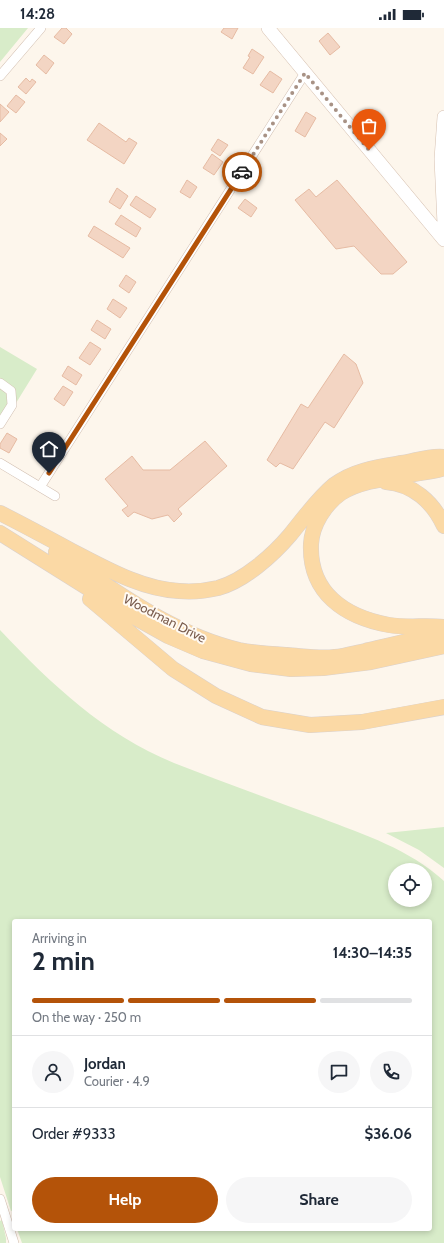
<!DOCTYPE html>
<html lang="en">
<head>
<meta charset="utf-8">
<style>
  body { margin:0; font-family:Cabin,sans-serif; background:#f6f6f7; color:#1f2937; height:100vh; display:flex; flex-direction:column; font-size:15px; white-space:nowrap }
  * { box-sizing:border-box; margin:0 }
  p { font-size:13px; color:#747a83 }
  .icon { flex:none; width:22px; height:22px; fill:none; stroke:currentColor; stroke-width:2; stroke-linecap:round; stroke-linejoin:round }
  .map { position:relative; flex:1; overflow:hidden }
  .side { position:absolute; left:12px; top:891px; width:420px; height:312px; display:flex; flex-direction:column; background:#fff; border-radius:4px; box-shadow:0 2px 6px #0003 }
  .side>* { flex:none }
  .buttons { position:absolute; left:388px; top:835px; display:grid; gap:8px }
  .buttons a { display:grid; place-items:center; width:44px; height:44px; border-radius:50%; background:#fff; box-shadow:0 2px 6px #0003; font-size:20px }
  .pin { position:absolute; display:grid; place-items:center; width:34px; height:34px; color:#fff; margin:-41px -17px; border-radius:50% 50% 50% 0; rotate:-45deg; box-shadow:0 0 4px #0007 }
  .pin .icon { rotate:45deg }
  .courier { position:absolute; display:grid; place-items:center; width:40px; height:40px; margin:-20px; border:3px solid #b45309; border-radius:50%; background:#fff; color:#222; box-shadow:0 1px 5px #0007 }
  .summary em { font-style:normal; font-weight:800 }
  .summary div { display:flex; flex-direction:column-reverse }
  .summary { display:flex; align-items:center; justify-content:space-between; height:68px; padding:0 20px }
  h1 { font-size:26px; font-weight:800; line-height:30px }
  .bar { display:grid; grid-template-columns:repeat(4,1fr); gap:6px 4px; align-content:center; height:48px; padding:0 20px }
  .bar i { height:5px; border-radius:3px; background:#e0e1e3 }
  .bar .selected { background:#b45309 }
  .bar p { grid-column:span 4 }
  .line { display:flex; align-items:center; gap:10px; padding:0 20px; border-top:1px solid #e0e1e3 }
  .line div { flex:1 }
  .round { display:grid; place-items:center; flex:none; width:42px; height:42px; border-radius:21px; background:#f6f6f7 }
  .button { display:flex; gap:8px; margin-top:auto; padding:8px 20px }
  .button a { flex:1; height:46px; border-radius:24px; background:#b45309; color:#fff; font-size:16px; font-weight:800; line-height:46px; text-align:center }
  .button a+a { background:#f6f6f7; color:#1f2937 }
  .status { display:flex; justify-content:space-between; align-items:center; height:28px; padding:0 20px; background:#fff; direction:ltr }
  .status svg { height:11px; fill:currentColor }
  .map>svg:first-child { display:block }
  .green { fill:#d8ecc9; fill-rule:evenodd }
  .building { fill:#f3d5c3; stroke:#e6bba3 }
  .lines { fill:none; stroke-linecap:round; stroke-linejoin:round }
  .street-casing { stroke:#d1beb0; stroke-width:10 }
  .secondary-casing { stroke:#d6c0b0; stroke-width:14 }
  .primary-casing { stroke:#dad1cd; stroke-width:16 }
  .street { stroke:#fff; stroke-width:9 }
  .secondary { stroke:#fff; stroke-width:13 }
  .primary { stroke:#fbd9a5; stroke-width:15 }
  .done { stroke:#a89285; stroke-width:4; stroke-dasharray:0 7.2 }
  .route { stroke:#b45309; stroke-width:5 }
  .labels { text-anchor:middle; dominant-baseline:central; stroke-width:4; stroke-linejoin:round; paint-order:stroke }
  .street-label { font-size:13px; fill:#7a5c4d; stroke:#fffaf3 }
</style>
</head>
<body>
<div class="status"><b>14:28</b><svg viewBox="0 0 49 12"><path d="M0 12V9h3v3zM5 12V6h3v6zM10 12V3h3v9zM15 12V0h3v12zM26 1h20v11H26zM47 4h2v5h-2z"/></svg></div>
<div class="map">
<svg width="444" height="1215" viewBox="0 0 444 1215">
  <rect width="100%" height="100%" fill="#fdf6ec"/>
  <path class="green" d="M0,0H28L0,34Z
    M0,319L37,341L0,401Z
    M0,602C52,657 104,706 174,735C223,754 272,772 321,790C365,807 409,821 444,853V1215H22L17,1201H430V893H14V1182L11,1183L0,1149ZM395,842H425V872H395Z
    M444,799V840L419,822L386,805Z
    M2,1192L6,1210V1215H0V1193Z"/>
  <path class="building" d="M62,0H66L72,6L64,16L54,9Z
    M224,0H238L232,11L221,4Z
    M328,5L340,19L330,27L319,13Z
    M252,21L264,29L253,46L243,40L250,29L248,28Z
    M44,27L54,35L46,46L36,37Z
    M270,43L282,51L273,65L260,57Z
    M26,50L30,54L32,51L36,54L26,66L18,59Z
    M16,67L25,74L16,85L7,78Z
    M0,76L9,84L0,94Z
    M306,84L316,90L305,109L295,103Z
    M99,95L126,114L129,110L137,115L124,136L87,112Z
    M0,105L7,111L0,118Z
    M218,111L228,117L220,128L211,122Z
    M212,126L223,134L214,147L203,140Z
    M187,152L197,159L190,170L180,164Z
    M337,152L407,234L393,246H381L354,218L336,221L295,172L309,161L316,169Z
    M117,160L128,168L120,181L109,174Z
    M136,168L156,181L150,190L130,177Z
    M245,171L257,180L251,189L238,180Z
    M121,187L141,200L136,209L115,196Z
    M94,198L130,220L123,230L88,208Z
    M126,247L136,254L129,265L119,258Z
    M113,271L127,280L120,290L107,281Z
    M97,292L111,301L105,311L91,302Z
    M90,314L101,321L90,337L79,330Z
    M344,326L356,336L363,355L334,400L325,394L293,441L280,435L276,439L267,432L301,376L308,380Z
    M68,338L82,347L76,357L62,348Z
    M63,358L73,364L64,378L54,371Z
    M7,405L17,411L9,425L0,420V416Z
    M205,413L227,438L178,481L182,486L174,494L168,487L152,491L134,484L128,489L122,482L128,478L105,451L132,428L143,442H170Z"/>
  <g class="lines">
    <g class="street-casing">
      <path id="street" d="M0,48L41,0
        M0,355L11,363L12,377L0,396
        M0,435L55,468
        M40,459L305,45
        M0,1171L14,1215"/>
    </g>
    <g class="secondary-casing">
      <path id="secondary" d="M268,0L444,212
        M444,89L441,131L444,196"/>
    </g>
    <g class="primary-casing">
      <path id="primary" d="M444,440C437,443 428,444 420,445C394,450 364,451 341,465C325,476 312,497 311,516C309,565 345,589 389,597C407,600 426,597 444,599
        M386,454C413,456 433,474 444,498
        M0,485C24,497 48,510 72,523C105,540 141,561 179,563C191,564 205,563 218,560C244,553 273,527 290,507C304,490 317,471 334,457C354,442 378,439 402,435C415,433 431,427 444,429
        M0,505L134,589L168,608L203,623L251,636L291,641L323,640L371,634L444,618
        M56,524C113,561 171,606 239,622C254,625 271,626 287,627C302,628 319,631 335,629C345,628 355,625 365,623C391,617 418,611 444,604
        M90,571L173,641L216,668L262,689L310,697L362,694L444,679"/>
    </g>
    <use href="#street" class="street"/>
    <use href="#secondary" class="secondary"/>
    <use href="#primary" class="primary"/>
  </g>
  <g class="lines">
    <path class="done" d="M242,144L305,45L369,122"/>
    <path class="route" d="M49,445L242,144"/>
  </g>
  <g class="labels">
    <g class="street-label">
      <text transform="translate(165 590) rotate(27)">Woodman Drive</text>
    </g>
  </g>
</svg>
<div class="buttons">
<a><svg class="icon" aria-label="locate" viewBox="0 0 24 24"><circle cx="12" cy="12" r="6"/><path d="M12 2v4M12 18v4M2 12h4M18 12h4"/></svg></a>
</div>
<div class="pin" style="left:369px;top:122px;background:#ea580c"><svg class="icon" aria-label="bag" viewBox="0 0 24 24"><path d="M5 8h14l-1 12H6zM9 8a3 3 0 0 1 6 0"/></svg></div>
<div class="pin" style="left:49px;top:445px;background:#1f2937"><svg class="icon" aria-label="home" viewBox="0 0 24 24"><path d="M3 11l9-7 9 7M6 9v11h12V9"/></svg></div>
<div class="courier" style="left:242px;top:144px"><svg class="icon" aria-label="car" viewBox="0 0 24 24"><path d="M5 17H2v-5l4-1 3-4h7l3 4 3 1v5h-3M9 17h6M6 11h13"/><circle cx="7" cy="17" r="2"/><circle cx="17" cy="17" r="2"/></svg></div>
<section class="side">
<div class="summary"><div><h1>2 min</h1><p>Arriving in</p></div><em>14:30–14:35</em></div>
<div class="bar"><i class="selected"></i><i class="selected"></i><i class="selected"></i><i></i><p>On the way · 250 m</p></div>
<div class="line" style="height:72px"><a class="round"><svg class="icon" aria-label="person" viewBox="0 0 24 24"><circle cx="12" cy="8" r="4"/><path d="M4 21q1-7 8-7t8 7"/></svg></a><div><b>Jordan</b><p>Courier · 4.9</p></div><a class="round"><svg class="icon" aria-label="chat" viewBox="0 0 24 24"><path d="M4 5h16v11H9l-5 4z"/></svg></a><a class="round"><svg class="icon" aria-label="phone" viewBox="0 0 24 24"><path d="M5 4h4l2 5-3 2q2 4 5 5l2-3 5 2v4C11 20 4 13 5 4z"/></svg></a></div>
<div class="line" style="height:52px"><div>Order #9333</div><b>$36.06</b></div>
<div class="button"><a>Help</a><a>Share</a></div>
</section>
</div>
</body>
</html>
